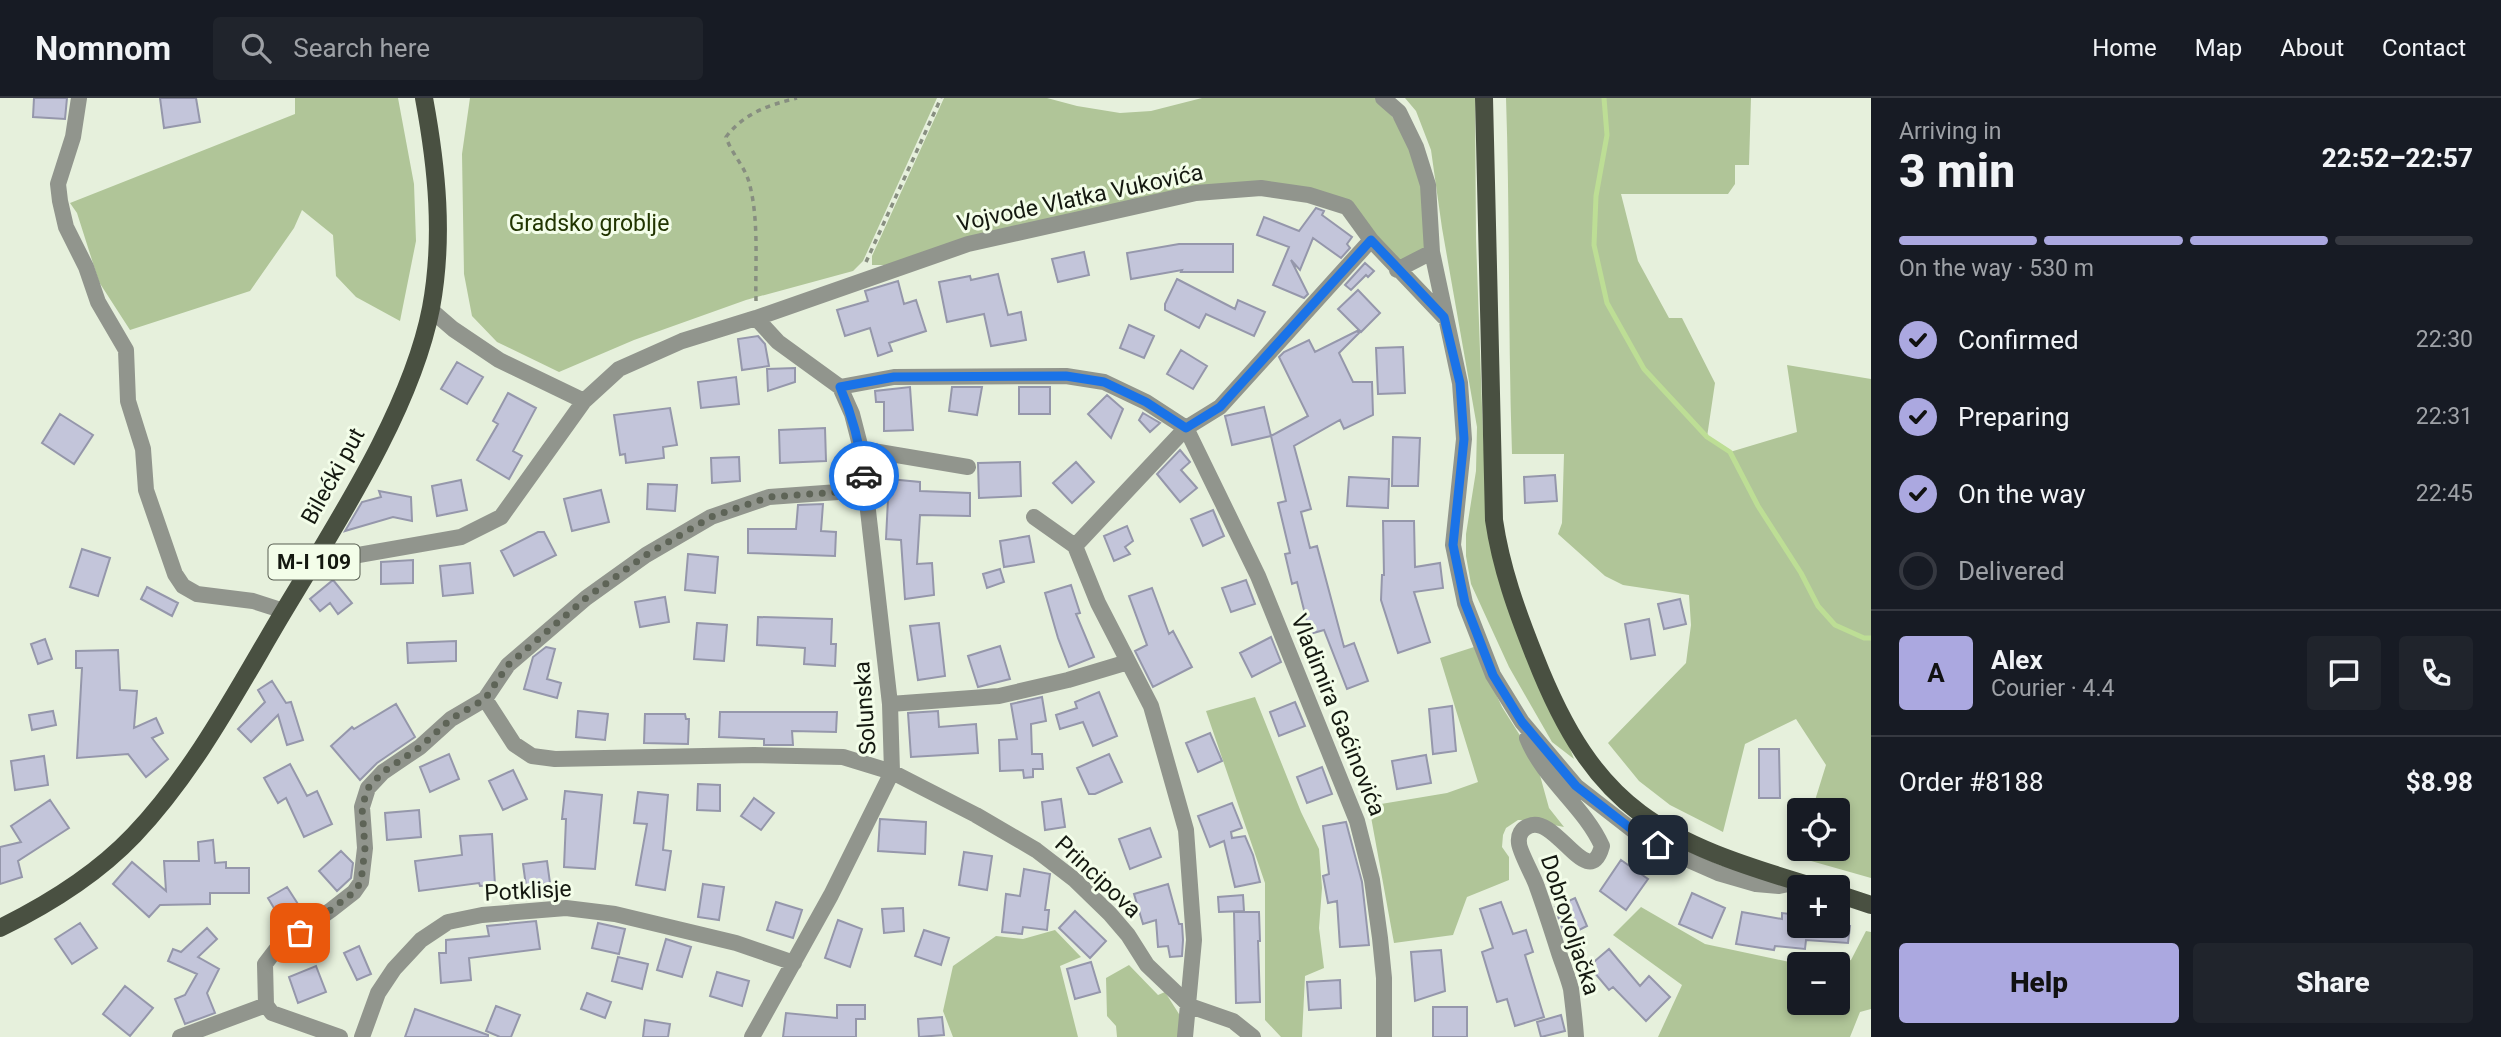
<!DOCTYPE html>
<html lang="en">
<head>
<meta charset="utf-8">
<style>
  body { margin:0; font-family:Roboto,sans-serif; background:#20242c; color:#f1f3f6; height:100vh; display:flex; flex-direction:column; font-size:26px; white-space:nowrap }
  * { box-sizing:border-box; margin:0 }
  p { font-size:23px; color:#9ea1a6 }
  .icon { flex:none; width:38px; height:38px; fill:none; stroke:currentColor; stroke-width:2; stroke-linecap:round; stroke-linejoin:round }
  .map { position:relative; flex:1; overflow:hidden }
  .details { display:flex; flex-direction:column; background:#171b24; width:630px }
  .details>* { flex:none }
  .controls { position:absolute; left:1787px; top:700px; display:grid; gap:14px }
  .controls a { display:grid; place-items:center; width:63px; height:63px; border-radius:7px; background:#171b24; box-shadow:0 4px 10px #0003; font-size:35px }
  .pin { position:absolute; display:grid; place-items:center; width:60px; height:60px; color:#fff; margin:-30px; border-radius:14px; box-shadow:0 4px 10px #0006 }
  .courier { position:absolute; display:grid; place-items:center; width:70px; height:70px; margin:-35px; border:5px solid #1a73e8; border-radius:50%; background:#fff; color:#222; box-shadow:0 2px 9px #0007 }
  .overview em { font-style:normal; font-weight:800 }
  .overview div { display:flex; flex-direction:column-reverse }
  .overview { display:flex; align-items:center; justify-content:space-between; height:119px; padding:0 28px }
  h1 { font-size:46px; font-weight:800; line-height:52px }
  .bar { display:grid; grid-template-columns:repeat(4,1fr); gap:10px 7px; align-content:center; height:84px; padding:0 28px }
  .bar i { height:9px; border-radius:5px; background:#363941 }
  .bar .on { background:#aba8e0 }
  .bar p { grid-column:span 4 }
  .line { display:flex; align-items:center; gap:18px; padding:0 28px; border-top:2px solid #363941 }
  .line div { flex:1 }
  .round { display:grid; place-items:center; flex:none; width:74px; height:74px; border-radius:7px; background:#20242c }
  ol { padding:0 28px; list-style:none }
  li { display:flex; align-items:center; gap:21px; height:77px }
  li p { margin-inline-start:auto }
  li .icon { padding:7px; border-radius:50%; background:#aba8e0; color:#111; stroke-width:4 }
  li:last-child { color:#9ea1a6 }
  li i { width:38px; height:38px; border:4px solid #363941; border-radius:50% }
  .primary-button { display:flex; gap:14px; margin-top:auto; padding:14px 28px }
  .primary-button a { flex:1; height:80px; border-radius:7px; background:#aba8e0; color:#111; font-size:28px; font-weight:800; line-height:80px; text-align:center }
  .primary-button a+a { background:#20242c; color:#f1f3f6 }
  header { display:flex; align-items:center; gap:42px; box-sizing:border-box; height:98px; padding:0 35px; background:#171b24; border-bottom:2px solid #363941 }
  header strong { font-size:33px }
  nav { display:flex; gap:38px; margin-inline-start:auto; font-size:24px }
  .search { width:490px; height:63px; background:#20242c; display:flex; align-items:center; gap:18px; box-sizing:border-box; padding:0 24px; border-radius:7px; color:#9ea1a6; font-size:26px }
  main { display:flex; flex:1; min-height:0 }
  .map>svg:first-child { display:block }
  .green { fill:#b0c598 }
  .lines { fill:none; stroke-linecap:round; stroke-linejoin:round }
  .stream { stroke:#bdde95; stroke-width:5 }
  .building { fill:#c3c5da; stroke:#9597ab; stroke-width:2 }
  .path { stroke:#878e80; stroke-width:3.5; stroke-dasharray:5 5; stroke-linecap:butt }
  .street { stroke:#91958d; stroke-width:16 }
  .primary { stroke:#495041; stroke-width:18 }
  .done { stroke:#5e6457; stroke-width:7; stroke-dasharray:0 12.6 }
  .route { stroke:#1a73e8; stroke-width:9 }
  .labels { text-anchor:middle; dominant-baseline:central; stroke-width:6; stroke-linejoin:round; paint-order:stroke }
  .shield { fill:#f3fde9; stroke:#575d51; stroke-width:2 }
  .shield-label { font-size:21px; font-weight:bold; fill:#141810 }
  .street-label { font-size:23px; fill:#141810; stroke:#f3fde9 }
  .park-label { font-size:23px; fill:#213400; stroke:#f3fde9 }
</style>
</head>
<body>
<header>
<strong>Nomnom</strong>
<div class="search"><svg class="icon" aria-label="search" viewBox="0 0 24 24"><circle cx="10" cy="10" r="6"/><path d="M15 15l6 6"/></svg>Search here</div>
<nav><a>Home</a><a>Map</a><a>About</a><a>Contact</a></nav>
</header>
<main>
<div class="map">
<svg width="1871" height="939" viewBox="0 0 1871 939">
  <rect width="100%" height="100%" fill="#e6f0dc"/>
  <path class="green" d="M295,0H398L414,86L416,143L400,223L356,199L336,178L333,137L302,112L294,130L250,193L130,232L99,184L77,115L70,105L295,16Z
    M470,0H937L863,163L853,173L746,202L634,242L559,274L497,244L472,218L464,176L462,56Z
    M944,0H1047L1077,8L1120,15L1151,13L1202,0H1375C1422,43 1423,92 1427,151L1397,164L1351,104L1261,87L885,167H872V158Z
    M1405,0H1475L1476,141L1483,337L1490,440L1574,661L1552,644L1509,569L1471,486L1466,458V436L1476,373L1477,329L1442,130L1431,52L1416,13Z
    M1506,0H1751L1749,67H1735V86L1728,96H1621L1638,163L1669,220H1682L1715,285L1707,339L1730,354L1797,334L1787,267L1871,281V780L1797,759L1800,751H1838V712H1812L1826,667L1796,621L1745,646L1723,734L1670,707L1639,683L1608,645L1686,565L1691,527L1689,497L1623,487L1605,478L1558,436L1562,425L1564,356H1512C1508,237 1510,119 1506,0Z
    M1474,549L1502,609L1536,663L1549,710L1564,729L1528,722H1518L1506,730L1503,737L1502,749L1509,759V782L1467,799L1453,837L1394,845L1369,708L1447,695L1478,684L1440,560Z
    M1255,599L1301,714L1319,751L1322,790L1319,830L1324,870L1305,878L1302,939H1281L1265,922V785L1206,613Z
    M1641,809L1705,846L1799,866V905H1838V866H1835L1851,862L1866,833L1871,834V911L1860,914L1850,939H1658L1682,887L1613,837Z
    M1055,832L1081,859L1060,868L1078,939H953L943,913L953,868L996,838L1023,841Z
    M1129,867L1158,897L1165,894L1186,927L1184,939H1117L1116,928L1107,918L1106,880Z"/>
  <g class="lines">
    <path class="stream" d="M1604,0L1607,37L1596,98L1594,147L1607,205L1644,271L1707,339L1730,354L1758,408L1801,475L1818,508L1835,527L1864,540H1871"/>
  </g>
  <path class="building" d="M34,0H67L65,21L33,19Z
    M160,0H196L200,24L164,30Z
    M1316,110L1324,113L1322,117L1352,139L1347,146L1350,150L1341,160L1313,140L1300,172L1291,162L1308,196L1304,200L1273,187L1289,149L1257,137L1264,119L1299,133Z
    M1179,146H1233V174H1181L1182,172L1131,181L1127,155Z
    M1084,154L1089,177L1058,184L1052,161Z
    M1365,165L1374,173L1368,179L1366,177L1351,192L1345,187Z
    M998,176L1008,217L1021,214L1026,242L991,248L984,216L947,224L939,184L970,178L971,182Z
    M1177,181L1235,211L1238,202L1265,214L1254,238L1206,216L1199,230L1165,212V206Z
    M898,183L904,206L916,202L926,233L889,245L892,253L878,258L870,230L845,238L837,212L868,203L865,193Z
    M1358,192L1380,215L1361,234L1338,211Z
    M1129,227L1154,238L1144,260L1120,250Z
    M1357,233L1359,235L1339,255L1353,284H1372L1373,317L1344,331L1340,322L1294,348L1311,411L1301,414L1310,450L1317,448L1344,549L1354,545L1368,583L1347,591L1324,532L1310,536L1297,484L1292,486L1285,456L1290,455L1278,405L1286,403L1271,338L1232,347L1225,318L1264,309L1271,338L1308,318L1279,259L1284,254L1309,242L1315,254Z
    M758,238L765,246L769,268L742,272L738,241Z
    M1403,249L1405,295L1378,296L1376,250Z
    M1181,252L1207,268L1193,291L1167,276Z
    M457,264L483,279L467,306L441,291Z
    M795,270V284L768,293L767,271Z
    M736,279L739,306L701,310L698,284Z
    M910,289L913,332L884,333V304H876L875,293Z
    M952,289H982L977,317L949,313Z
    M1019,289H1050V316H1019Z
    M508,295L536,310L513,353L522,358L509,381L477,362L498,326L493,323Z
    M1107,297L1123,311L1111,340L1088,316Z
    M670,310L677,347L663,349L664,360L626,365L625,356L620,357L614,317Z
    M1143,315L1160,325L1150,334L1139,322Z
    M60,316L93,337L74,366L42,345Z
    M825,330L826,363L780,365L779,332Z
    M1393,339L1420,340L1418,388H1392Z
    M1180,352L1190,364L1181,372L1197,390L1180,404L1157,376Z
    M739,359L740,383L712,385L711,360Z
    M1020,364L1021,398L979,400L978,365Z
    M1076,364L1094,384L1072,405L1053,385Z
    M1555,377L1557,403L1525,405L1524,379Z
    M1349,379L1389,381L1388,410L1347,408Z
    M889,381L920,384V393L970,395V418L920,417L917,466L932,465L934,497L905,501L901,442L886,441Z
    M461,382L467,412L437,418L432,388Z
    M648,386L677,387L675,413L647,411Z
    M601,392L609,424L572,433L564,401Z
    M379,393L411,399L412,423L393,419L345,433L362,404L381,399Z
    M823,406L821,433L836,434L835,458L748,455V431H796L798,407Z
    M1213,412L1224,438L1203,448L1191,421Z
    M1383,423H1414L1415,469L1440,465L1443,490L1414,494L1430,544L1398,555L1381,502L1382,477H1384Z
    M1127,428L1133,443L1125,449L1130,456L1114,463L1104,438Z
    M538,434H544L556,457L514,478L501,453Z
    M1029,438L1034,464L1004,469L1000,443Z
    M82,451L110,460L98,498L70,489Z
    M688,456L718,459L715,495L685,492Z
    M413,462V485L381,486V464Z
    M470,465L473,495L443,498L440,468Z
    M1000,471L1004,484L987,490L983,476Z
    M333,482L352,505L338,516L330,505L320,513L310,501Z
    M1246,482L1255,506L1231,514L1222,490Z
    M1071,487L1080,515L1076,516L1094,559L1069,569L1058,540L1045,495Z
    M147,489L178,505L172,518L141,501Z
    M1152,490L1169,536L1173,533L1192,569L1153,589L1135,553L1147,547L1129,498Z
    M665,499L669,524L640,529L635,504Z
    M1680,501L1686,526L1664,531L1658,506Z
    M758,519L832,521L831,546H836L835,568L804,566L805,550L757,547Z
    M1649,521L1655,557L1631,561L1625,526Z
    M697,525L727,527L724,563L694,561Z
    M939,525L945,578L918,582L910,528Z
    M1271,539L1281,564L1252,579L1240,555Z
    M45,541L52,561L38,566L31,546Z
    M456,543V563L408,565L407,545Z
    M1000,548L1010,581L978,589L968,558Z
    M546,549L555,551L547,581L561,585L557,600L524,591L533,559Z
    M118,552L120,592L137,593L134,630L156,620L163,635L152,640L168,661L146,679L128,656L77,660L82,570H76V553Z
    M272,583L286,605L291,604L303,642L287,647L278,617L251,644L238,631L265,604L258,592Z
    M1099,594L1117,638L1093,648L1083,624L1060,631L1056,617L1077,610L1075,604Z
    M1042,599L1046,623L1031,626L1032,656H1042L1043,671H1033V679L1024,680L1023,672L1000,673L999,642L1017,641L1011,606Z
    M1295,604L1305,628L1279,638L1270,614Z
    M396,606L415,639L377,665L360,682L331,648L352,629L354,631Z
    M1452,608L1456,653L1433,656L1429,611Z
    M53,613L56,627L32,632L29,617Z
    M578,613L608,616L605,642L576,639Z
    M938,613L939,629L976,626L978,655L911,659L908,615Z
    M720,614H837L836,634L792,633L793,647H764V641L719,639Z
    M645,616H685L686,621H689L688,646L644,645Z
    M1210,635L1222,663L1198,674L1186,645Z
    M1759,651H1779L1780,700H1759Z
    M449,656L459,681L430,694L420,669Z
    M1109,656L1122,684L1095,696H1089L1077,670Z
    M1426,657L1431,685L1397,691L1392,663Z
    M44,658L48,687L15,692L11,663Z
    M290,666L307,698L317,693L332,726L304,739L286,700L278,705L264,680Z
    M1322,669L1332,696L1307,705L1297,679Z
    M513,672L527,701L503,712L489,683Z
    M698,686L720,687V713L697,712Z
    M565,693L602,697L595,771L564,769L566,721H562Z
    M638,694L668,697L663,752L671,753L665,792L636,787L647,726L634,725Z
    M754,700L774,715L761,732L741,718Z
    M1061,701L1065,729L1045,732L1042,704Z
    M50,702L69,730L18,763L22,779L0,786V749L21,744L11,728Z
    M1232,705L1242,730L1231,734L1232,740L1245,738L1253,757L1260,784L1235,789L1224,743L1210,749L1198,718Z
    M419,712L421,739L387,742L385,715Z
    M880,721L926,724L925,756L878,753Z
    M1346,724L1362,784L1369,847L1340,849L1337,803L1328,805L1323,778L1329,776L1323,728Z
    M1150,730L1161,759L1130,771L1119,741Z
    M492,736L495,787L480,788L479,785L419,793L415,763L462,757L460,738Z
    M213,742L215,765L226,764V770H249V795H210V806L160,807L149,819L113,786L132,764L166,793L164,763H199L198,744Z
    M341,753L353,765L351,780L337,793L319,773Z
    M964,754L992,758L987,792L959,787Z
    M1621,762L1648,781L1626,812L1600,793Z
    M547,763L550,785L526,788L523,766Z
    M1024,771L1050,776L1045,812H1049L1047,832L1023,829L1022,836L1002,834L1006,796L1020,798Z
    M703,786L724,789L719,822L698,819Z
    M1168,786L1179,826H1182L1183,842L1182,858L1170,859L1168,848L1158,849L1156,822L1143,826L1134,796Z
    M287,789L305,817L286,830L268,800Z
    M1692,795L1725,810L1712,840L1679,826Z
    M1243,797L1244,813L1219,814L1218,799Z
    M1575,800L1587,828L1565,839L1555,809Z
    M776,804L802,812L793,840L767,832Z
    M1501,804L1513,836L1526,832L1533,854L1525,857L1544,919L1515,928L1507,901L1497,904L1482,854L1493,850L1480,811Z
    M903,810L904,833L884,835L882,811Z
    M1075,813L1106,843L1090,860L1059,830Z
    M1234,814H1259L1260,843H1258L1260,904L1236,905Z
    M1742,814L1782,821V815L1799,817V828H1850L1848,845L1806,842L1805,851L1775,848L1774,852L1736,846Z
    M838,822L862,831L850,869L825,860Z
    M536,823L540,851L469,860L471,882L441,885L439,855H446V842L489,838L487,828Z
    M80,825L97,850L72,866L55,841Z
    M598,825L625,831L619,856L592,850Z
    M207,830L217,841L198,859L219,871L207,895L215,915L185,926L175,901L185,897L197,876L168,863L173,851L181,854Z
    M924,832L949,840L941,867L915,858Z
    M666,841L691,849L682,879L657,872Z
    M359,848L371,876L357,882L344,855Z
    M1609,851L1640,888L1649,878L1670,899L1646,923L1613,889L1609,892L1589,868Z
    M1441,852L1445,893L1415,903L1411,854Z
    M618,859L648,866L642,891L612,883Z
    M1091,864L1100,894L1075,901L1067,871Z
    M316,868L326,894L298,905L289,879Z
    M717,874L749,883L742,908L710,898Z
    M1340,882L1341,910L1309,912L1307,884Z
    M125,888L153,910L130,938L103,916Z
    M587,895L611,904L605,920L581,911Z
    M837,907H865V921H856V939H783L786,915L837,920Z
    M496,908L520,917L511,939H500L486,933Z
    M1433,909H1467V939H1433Z
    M415,911L488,937V939H405Z
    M1561,917L1565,933L1541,939L1537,924Z
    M942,919L944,937L919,939L918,921Z
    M645,922L670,926L668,939H643Z"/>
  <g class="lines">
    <path class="path" d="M866,164L941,0
      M756,203C755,166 759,124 750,88C746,69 732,57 726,39C744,15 769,7 797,0"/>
    <path class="street" d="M79,0L73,39L58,86L60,103L66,129L86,169L98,204L126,252L128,303L143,351L146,392L175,476L183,488L197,496L253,503L284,513
      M1383,0L1399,14L1416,49L1428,87L1432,154L1460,285L1464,341L1453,447L1465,505L1493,577L1522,624L1576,688L1639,737L1677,757L1718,775L1756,786L1779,788L1798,784
      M1397,172L1432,154
      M431,212L453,231L499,262L584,303
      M756,220L778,244L840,289L894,279L1066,278L1104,284L1146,304L1186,330
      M1186,330L1258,478L1357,723L1372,782L1380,840L1384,880V939
      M861,351L968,369
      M1034,419L1075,448
      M1075,448L1098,505L1151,608L1186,732L1194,842L1185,939
      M1075,448L1186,330L1220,309L1371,142
      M312,468L330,462L461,439L501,419L584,303L619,271L682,243L756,220L968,146L1196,95L1261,90L1309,97L1347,109L1371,142L1444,219
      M485,601L514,646L532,658L555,661L754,657L843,659L892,674L976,717L1036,752L1075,782L1110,816L1128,837L1147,867L1190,908L1233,923L1253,939
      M890,606L999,598L1068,582L1128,564
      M1527,640C1544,682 1584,708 1602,748C1589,796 1556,716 1529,728C1521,731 1518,737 1519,745C1519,753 1534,779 1537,789C1545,811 1552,833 1559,855C1563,867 1568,879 1571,891C1573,907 1575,923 1576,939
      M266,907L265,866L278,849L331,812L354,794L361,784L365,750L362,709L368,690L383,674L420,649L451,621L485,601L508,567L586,500L646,457L711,419L769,399L866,392
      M266,907L272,915L340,939
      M180,939L266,907
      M362,939L378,895L394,871L421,842L448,824L482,817L566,810L615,816L736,845L794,865
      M752,939L831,797L892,674L890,606L861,351L852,316L840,289"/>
    <path class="primary" d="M1484,0L1494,422C1501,470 1517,514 1535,559C1596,715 1661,743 1815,789
      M1838,796L1871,807
      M0,830C49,806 96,777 134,737C193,675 235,596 278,523C332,432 411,314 431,210C444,140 437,70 424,0"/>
  </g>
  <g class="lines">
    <path class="done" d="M300,835L354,794L361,784L365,750L362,709L368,690L383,674L420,649L451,621L485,601L508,567L586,500L646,457L711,419L769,399L866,392L864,378"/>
    <path class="route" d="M864,378C860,347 853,319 840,289L894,279L1066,278L1104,284L1146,304L1186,330L1220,309L1371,142L1444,219L1460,285L1464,341L1453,447L1465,505L1493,577L1522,624L1576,688L1639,737L1658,747"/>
  </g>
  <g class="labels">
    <rect class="shield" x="268.5" y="446.5" width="91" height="35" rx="5"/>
    <g class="shield-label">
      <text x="314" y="464">M-I 109</text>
    </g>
    <g class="street-label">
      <text transform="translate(1080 100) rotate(-12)">Vojvode Vlatka Vukovića</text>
      <text transform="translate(333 378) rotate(-61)">Bilećki put</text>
      <text transform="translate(865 610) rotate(-94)">Solunska</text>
      <text transform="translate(1338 617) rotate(68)">Vladimira Gaćinovića</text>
      <text transform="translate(1098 779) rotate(43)">Principova</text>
      <text transform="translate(528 793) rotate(-3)">Potklisje</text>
      <text transform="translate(1570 827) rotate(72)">Dobrovoljačka</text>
    </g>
    <g class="park-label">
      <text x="589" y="125">Gradsko groblje</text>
    </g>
  </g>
</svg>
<div class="controls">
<a><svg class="icon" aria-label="locate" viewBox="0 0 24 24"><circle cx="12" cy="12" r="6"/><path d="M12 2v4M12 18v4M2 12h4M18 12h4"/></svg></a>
<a>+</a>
<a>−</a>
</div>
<div class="pin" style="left:300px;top:835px;background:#ea580c"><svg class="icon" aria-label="bag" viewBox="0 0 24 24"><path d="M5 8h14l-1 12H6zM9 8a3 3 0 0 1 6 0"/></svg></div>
<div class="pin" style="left:1658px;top:747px;background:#1f2937"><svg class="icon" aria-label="home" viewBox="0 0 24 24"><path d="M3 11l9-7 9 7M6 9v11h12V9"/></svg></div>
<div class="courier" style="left:864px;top:378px"><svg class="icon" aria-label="car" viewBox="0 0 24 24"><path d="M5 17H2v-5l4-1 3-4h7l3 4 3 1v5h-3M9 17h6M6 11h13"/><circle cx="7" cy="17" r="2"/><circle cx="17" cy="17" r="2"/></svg></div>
</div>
<section class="details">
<div class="overview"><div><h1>3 min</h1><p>Arriving in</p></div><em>22:52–22:57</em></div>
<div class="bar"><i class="on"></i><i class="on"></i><i class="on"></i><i></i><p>On the way · 530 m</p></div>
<ol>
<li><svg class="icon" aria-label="check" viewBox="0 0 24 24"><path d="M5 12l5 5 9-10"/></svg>Confirmed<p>22:30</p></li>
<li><svg class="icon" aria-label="check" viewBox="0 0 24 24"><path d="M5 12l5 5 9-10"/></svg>Preparing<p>22:31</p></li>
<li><svg class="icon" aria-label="check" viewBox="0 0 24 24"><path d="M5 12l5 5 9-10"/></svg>On the way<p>22:45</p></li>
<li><i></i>Delivered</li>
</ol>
<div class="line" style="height:126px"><b class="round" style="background:#aba8e0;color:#111">A</b><div><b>Alex</b><p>Courier · 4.4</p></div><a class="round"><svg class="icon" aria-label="chat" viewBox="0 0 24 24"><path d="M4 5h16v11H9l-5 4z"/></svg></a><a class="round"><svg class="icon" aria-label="phone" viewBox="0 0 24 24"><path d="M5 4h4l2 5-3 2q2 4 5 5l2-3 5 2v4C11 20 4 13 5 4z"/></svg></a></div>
<div class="line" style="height:91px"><div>Order #8188</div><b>$8.98</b></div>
<div class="primary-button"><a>Help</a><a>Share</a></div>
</section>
</main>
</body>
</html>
